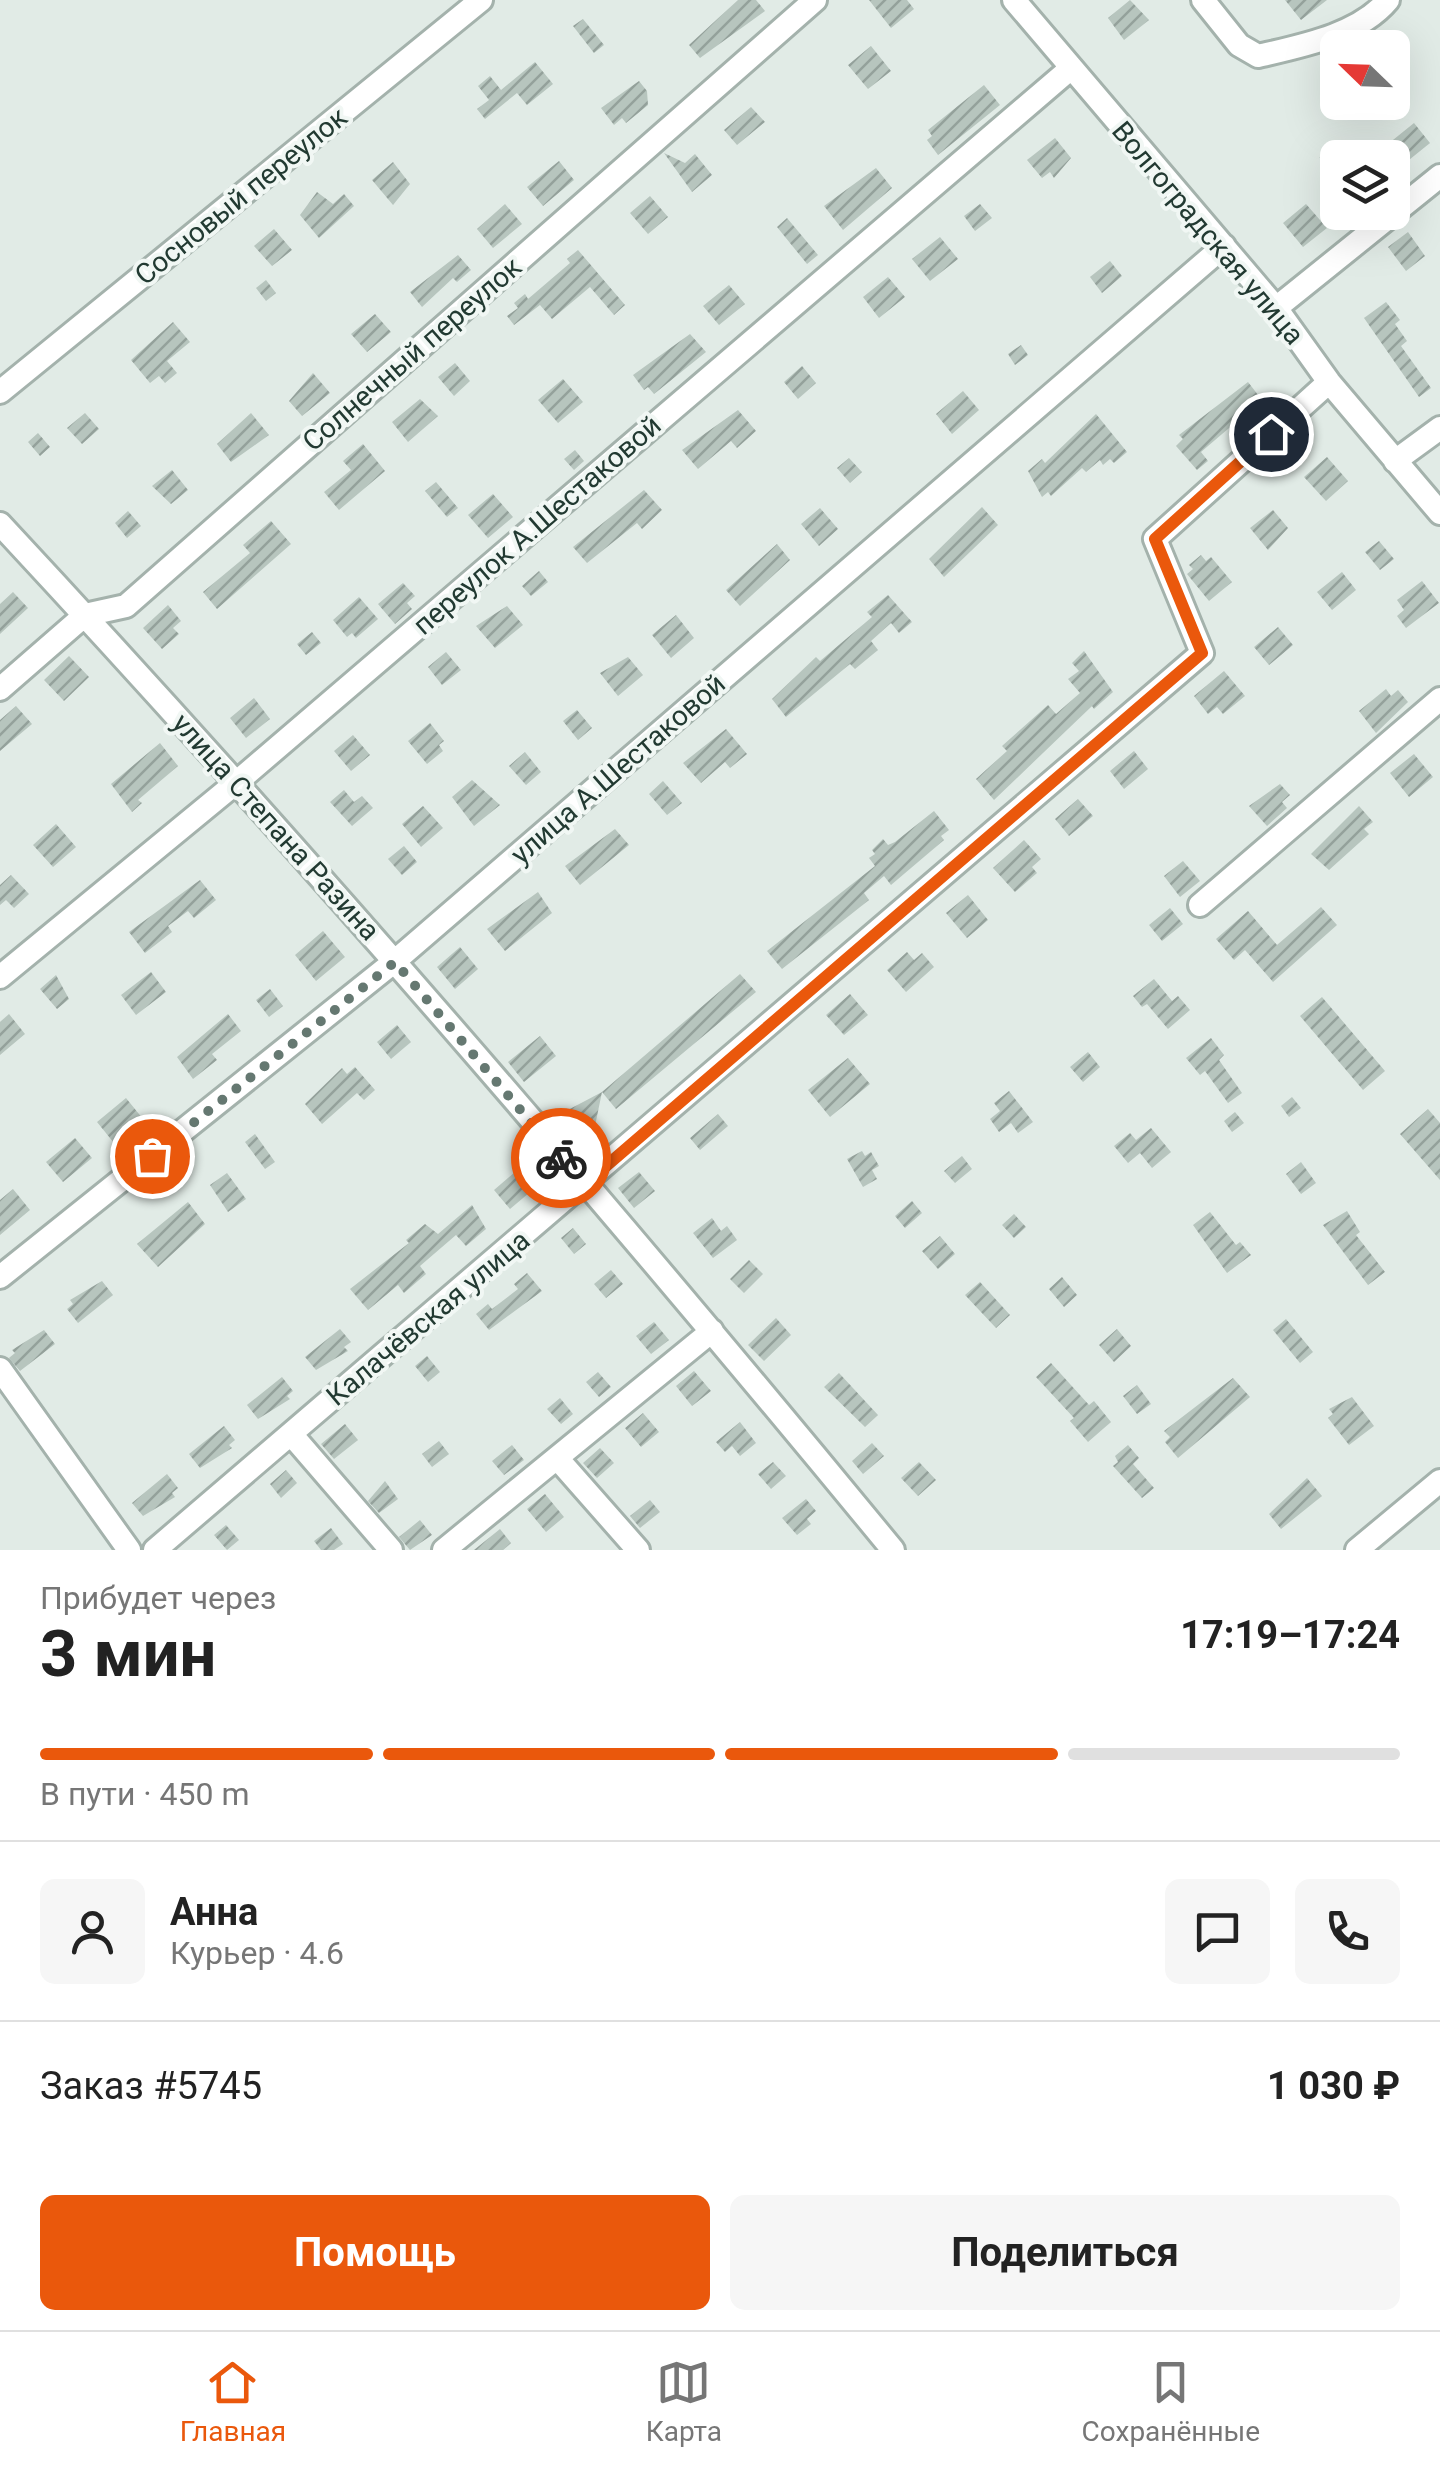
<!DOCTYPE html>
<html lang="ru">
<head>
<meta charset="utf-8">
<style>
  body { margin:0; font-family:Roboto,sans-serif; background:#f6f6f6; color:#222; height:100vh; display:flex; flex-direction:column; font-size:38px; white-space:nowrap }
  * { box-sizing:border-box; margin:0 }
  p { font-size:32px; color:#767676 }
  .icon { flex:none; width:55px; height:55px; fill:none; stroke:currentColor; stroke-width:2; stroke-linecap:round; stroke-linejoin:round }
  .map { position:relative; height:1550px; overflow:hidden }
  .drawer { display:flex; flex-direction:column; background:#fff; flex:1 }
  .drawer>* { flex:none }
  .needle { width:65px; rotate:293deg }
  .buttons { position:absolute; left:1320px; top:30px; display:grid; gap:20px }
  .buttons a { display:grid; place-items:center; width:90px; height:90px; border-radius:15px; background:#fff; box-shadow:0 10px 40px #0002; font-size:50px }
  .pin { position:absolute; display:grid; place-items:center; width:85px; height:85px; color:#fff; margin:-42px; border:5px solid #fff; border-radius:50%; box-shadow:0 2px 10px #0007 }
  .courier { position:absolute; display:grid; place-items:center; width:100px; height:100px; margin:-50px; border:8px solid #ea580c; border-radius:50%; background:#fff; color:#222; box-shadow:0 2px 12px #0007 }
  .headline em { font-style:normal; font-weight:700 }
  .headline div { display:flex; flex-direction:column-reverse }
  .headline { display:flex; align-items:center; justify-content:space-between; height:170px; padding:0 40px }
  h1 { font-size:65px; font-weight:700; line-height:75px }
  .bar { display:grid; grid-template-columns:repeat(4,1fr); gap:15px 10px; align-content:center; height:120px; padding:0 40px }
  .bar i { height:12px; border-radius:8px; background:#e0e0e0 }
  .bar .selected { background:#ea580c }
  .bar p { grid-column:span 4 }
  .line { display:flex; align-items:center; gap:25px; padding:0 40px; border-top:2px solid #e0e0e0 }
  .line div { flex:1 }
  .round { display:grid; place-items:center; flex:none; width:105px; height:105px; border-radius:15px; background:#f6f6f6 }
  .action { display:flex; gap:20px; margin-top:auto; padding:20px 40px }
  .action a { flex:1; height:115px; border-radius:15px; background:#ea580c; color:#fff; font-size:40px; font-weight:700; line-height:115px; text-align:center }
  .action a+a { background:#f6f6f6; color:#222 }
  .dock { display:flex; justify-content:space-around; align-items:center; height:140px; border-top:2px solid #e0e0e0; background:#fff; font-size:28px; color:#767676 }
  .dock a { display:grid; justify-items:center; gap:5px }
  .dock .selected { color:#ea580c }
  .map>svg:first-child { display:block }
  .building { fill:url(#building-hatch) }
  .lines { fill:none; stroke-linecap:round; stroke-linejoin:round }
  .minor-casing { stroke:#a4b2ac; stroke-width:28 }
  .minor { stroke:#fff; stroke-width:22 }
  .done { stroke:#657871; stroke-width:10; stroke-dasharray:0 18 }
  .route { stroke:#ea580c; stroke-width:12 }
  .labels { text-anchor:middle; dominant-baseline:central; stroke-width:8; stroke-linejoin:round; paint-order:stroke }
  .street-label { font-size:28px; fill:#223a32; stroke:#f1f7f4 }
</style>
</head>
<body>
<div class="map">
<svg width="1440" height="1550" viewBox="0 0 1440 1550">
  <defs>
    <pattern id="building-hatch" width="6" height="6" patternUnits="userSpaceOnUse" patternTransform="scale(2.5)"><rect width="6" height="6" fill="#b7c5be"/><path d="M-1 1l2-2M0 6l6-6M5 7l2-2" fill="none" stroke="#94a19b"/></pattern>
  </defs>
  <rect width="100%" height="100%" fill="#e1ebe6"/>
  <path class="building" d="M738,0H756L765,11L700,58L689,45Z
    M869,0H907L914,9L891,28Z
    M1130,0L1149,20L1124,40L1108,18Z
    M1285,0H1327L1301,20Z
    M583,19L604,45L594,53L573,26Z
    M871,46L891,71L868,89L848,65Z
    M535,62L553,84L527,105L517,93L485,119L477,109L489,100L478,86L490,76L501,90Z
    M639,81L647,91L648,105L626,123L622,118L614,125L601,108Z
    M984,85L1000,105L938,155L927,140L932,136L928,130Z
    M751,107L765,122L737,145L724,130Z
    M1414,123L1430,143L1404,164L1388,144Z
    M1055,138L1071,158L1054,178L1050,172L1042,178L1027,160Z
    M1341,141L1353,158H1319Z
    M664,153L685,163L695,154L712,175L692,192Z
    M559,161L574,180L543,206L527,187Z
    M393,162L410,184L393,205L372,180Z
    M876,168L892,188L843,230L824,206Z
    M317,192L333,204L344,194L354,206L319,238L300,215Z
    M650,196L668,217L648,234L630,213Z
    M505,204L522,224L493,248L477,229Z
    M980,204L992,218L975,231L964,216Z
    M1306,204L1327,228L1303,247L1283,223Z
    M787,218L818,255L807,264L777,227Z
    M274,229L292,250L272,266L254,246Z
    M1408,232L1425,256L1406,271L1388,247Z
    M940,237L958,259L930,281L912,259Z
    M578,250L625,305L614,315L590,287L552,319L540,305L514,325L507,316L518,308L514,303L525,294L528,299L570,263L567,259Z
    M458,255L471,270L457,282L453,278L422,307L410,292Z
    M1110,261L1122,276L1102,293L1090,277Z
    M888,277L905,297L879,318L863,297Z
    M266,280L276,293L266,301L256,288Z
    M729,285L745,304L719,325L703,306Z
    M1386,302L1400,320L1395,324L1407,341L1401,346L1431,388L1419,397L1364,318Z
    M375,314L391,332L367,352L351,334Z
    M173,322L190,342L167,361L177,373L165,383L159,376L150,383L131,360Z
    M690,334L706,352L654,394L648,387L644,390L633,375Z
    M1021,345L1028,355L1015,365L1008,354Z
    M455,363L470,381L454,396L438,377Z
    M802,366L816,383L798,399L784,382Z
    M313,373L330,393L302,416L289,401Z
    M563,379L583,402L558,423L538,400Z
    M1248,382L1262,400L1253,407L1258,413L1246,423L1242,417L1201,452L1208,461L1197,470L1176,446L1183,439L1179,435Z
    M963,391L979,410L952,434L936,414Z
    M420,399L438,416L408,442L392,422Z
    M738,410L756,431L737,448L731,441L698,469L682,450Z
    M85,413L99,429L82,444L67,428Z
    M251,413L269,435L231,462L217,444Z
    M1096,414L1127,452L1114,463L1110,459L1103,465L1100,460L1086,472L1082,468L1051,496L1048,492L1042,497L1028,471L1042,459L1045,463Z
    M38,433L50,447L40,456L28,442Z
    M363,444L385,471L339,510L324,492L351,470L343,461Z
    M575,450L584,461L574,470L564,459Z
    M1327,457L1348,481L1326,501L1304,477Z
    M849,458L862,472L850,483L837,468Z
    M172,470L188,490L171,504L152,486Z
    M436,482L458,508L447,517L425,491Z
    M644,490L662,510L642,529L637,523L587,563L573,547Z
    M493,494L513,517L488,538L468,515Z
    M982,507L998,525L944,577L929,559Z
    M820,508L838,529L819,546L801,524Z
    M1273,510L1288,528L1268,550L1250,528Z
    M128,511L141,526L127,538L115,523Z
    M271,521L291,544L217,609L203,592L250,553L243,545Z
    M1379,541L1394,559L1380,570L1365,552Z
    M777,544L790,560L740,606L726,590Z
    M1201,555L1206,561L1211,557L1232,582L1209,601L1187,574L1193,569L1189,565Z
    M539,571L548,582L531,596L522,586Z
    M1342,572L1356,590L1332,610L1317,592Z
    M1422,581L1439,603L1406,628L1397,616L1404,610L1397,600Z
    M403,583L415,596L407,603L412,609L395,624L378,604Z
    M13,592L28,608L0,634V604Z
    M888,595L912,622L899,633L891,623L871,641L878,650L855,669L850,664L786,717L772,699L816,657L820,661L872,617L867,612Z
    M359,597L378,619L356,638L352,633L347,637L333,620Z
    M168,605L181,621L173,628L179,634L162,649L143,628Z
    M507,606L523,625L495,648L476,626Z
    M676,615L694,638L671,658L652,635Z
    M1278,627L1293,645L1269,665L1254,647Z
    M312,632L321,643L306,655L297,644Z
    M1084,651L1113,692L1094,709L1092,706L994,800L976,779L1007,751L1002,746L1048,705L1056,714L1080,693L1068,679L1079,671L1072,663Z
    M446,652L461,670L442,685L428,667Z
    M69,656L89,677L64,701L44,680Z
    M628,657L643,675L618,696L600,673Z
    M1224,671L1245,696L1223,714L1217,707L1208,714L1194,696Z
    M1386,689L1391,696L1398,690L1408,702L1376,733L1359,711Z
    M254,698L270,719L246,738L230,718Z
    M16,706L32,724L0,751V720Z
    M577,710L592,728L578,740L563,721Z
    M430,723L444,741L439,745L443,751L427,764L408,741Z
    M726,729L747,754L730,768L725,762L701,783L683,763Z
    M353,735L370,755L351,771L334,751Z
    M160,743L178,766L138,800L142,803L132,812L111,784Z
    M1134,751L1148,769L1124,789L1110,771Z
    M525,752L541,772L526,785L509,766Z
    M1414,754L1433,777L1409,797L1390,773Z
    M472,780L500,805L474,826L452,797Z
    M663,781L682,803L667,815L649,794Z
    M1280,784L1290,795L1282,802L1287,808L1267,826L1249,806Z
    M344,790L354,802L362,796L373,808L352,826L330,802Z
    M1078,799L1093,816L1069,836L1055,819Z
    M423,806L443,828L421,847L402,824Z
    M1359,806L1373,822L1364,829L1369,834L1329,870L1311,854Z
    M934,811L949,830L941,836L944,840L891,885L884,876L864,893L869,900L782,969L767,951L875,866L869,858L875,854L872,850L883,839L888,845L895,842Z
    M56,824L76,847L53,867L33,845Z
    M615,829L629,845L580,885L565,866Z
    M1024,840L1041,859L1032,867L1037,873L1015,892L993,868Z
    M404,846L417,862L402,875L388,859Z
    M1183,861L1200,881L1180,897L1164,876Z
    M11,875L29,894L14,908L6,900L0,905V885Z
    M200,880L216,900L194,918L188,911L168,926L172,932L145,953L129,932Z
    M538,892L552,913L505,951L487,929Z
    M968,895L988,920L967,938L946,913Z
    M1321,907L1337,925L1273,982L1245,950L1234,960L1216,939L1248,911L1277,945Z
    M1170,908L1183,924L1162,941L1149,925Z
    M323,931L345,957L316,981L295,955Z
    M460,947L478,969L455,989L437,967Z
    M907,952L914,960L922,953L934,967L906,992L887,970Z
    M151,972L166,992L136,1015L121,995Z
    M740,974L756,992L616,1109L602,1092Z
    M56,975L69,999L57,1009L40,989Z
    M1154,979L1172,1001L1178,996L1190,1010L1168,1029L1147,1004L1142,1007L1133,996Z
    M270,989L283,1006L269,1017L256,1000Z
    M850,994L868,1015L844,1035L826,1015Z
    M1322,997L1385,1071L1363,1090L1300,1016Z
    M9,1014L25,1034L0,1055V1022Z
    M228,1014L241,1031L212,1054L217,1060L193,1079L177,1057Z
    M397,1025L411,1042L391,1059L377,1042Z
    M540,1036L556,1056L524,1082L508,1062Z
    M1211,1038L1224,1055L1219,1060L1242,1093L1228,1103L1205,1071L1200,1075L1186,1058Z
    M1088,1052L1100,1067L1083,1082L1070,1067Z
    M848,1058L870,1084L830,1117L808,1090Z
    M355,1067L375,1090L364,1100L357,1093L322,1124L305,1104L342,1068L347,1074Z
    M1009,1091L1033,1122L1018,1133L1011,1123L999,1132L990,1119L1000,1111L994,1103Z
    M602,1092L595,1126L572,1131L564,1121L570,1116L566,1111Z
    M1292,1097L1301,1108L1289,1117L1281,1106Z
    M126,1098L143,1119L114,1143L97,1122Z
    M1428,1109L1440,1123V1180L1400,1134Z
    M1235,1112L1244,1123L1232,1132L1224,1121Z
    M718,1114L728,1126L700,1150L690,1138Z
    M1151,1128L1171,1152L1152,1168L1140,1153L1128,1163L1114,1146L1130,1133L1136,1140Z
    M255,1134L275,1162L265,1169L245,1142Z
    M75,1138L92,1158L63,1182L46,1162Z
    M862,1151L865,1156L871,1152L879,1166L872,1170L877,1179L863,1187L847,1159Z
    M962,1156L972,1169L955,1183L944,1171Z
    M1301,1162L1316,1183L1301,1194L1286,1174Z
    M521,1167L530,1178L522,1185L529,1193L510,1209L494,1190Z
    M639,1172L655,1191L634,1208L618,1188Z
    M227,1173L246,1199L228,1212L210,1185Z
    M13,1189L30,1210L0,1235V1200Z
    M912,1201L922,1213L905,1228L895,1216Z
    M188,1202L205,1224L158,1267L137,1244Z
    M472,1205L486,1229L466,1246L456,1235L420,1266L426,1274L404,1293L398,1285L368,1310L350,1289L409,1243L406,1240L425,1224L438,1234Z
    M1347,1211L1360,1232L1356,1235L1385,1272L1368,1285L1323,1225Z
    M1210,1212L1236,1245L1240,1242L1251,1255L1227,1273L1193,1225Z
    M1014,1214L1026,1227L1014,1238L1002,1225Z
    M712,1218L721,1231L727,1226L737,1240L713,1258L693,1233Z
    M573,1228L586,1244L574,1254L561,1238Z
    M940,1236L955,1254L938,1269L922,1251Z
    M749,1260L763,1274L744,1293L730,1279Z
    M611,1270L623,1284L606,1298L594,1284Z
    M527,1273L542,1291L489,1330L476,1314L488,1304L492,1309L518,1289L514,1284Z
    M1062,1277L1077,1295L1064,1307L1049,1289Z
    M102,1281L113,1295L78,1323L67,1309L73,1304L70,1300Z
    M980,1282L1010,1315L996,1328L965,1295Z
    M776,1318L791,1335L764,1361L748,1345Z
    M1286,1319L1313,1352L1300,1363L1273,1330Z
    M654,1322L669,1340L651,1354L636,1336Z
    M340,1329L351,1342L344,1347L348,1351L316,1370L305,1357Z
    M1117,1329L1131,1346L1114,1362L1099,1345Z
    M44,1330L55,1344L20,1371L9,1358L15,1353L12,1350Z
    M427,1356L440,1372L428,1382L415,1366Z
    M1051,1363L1089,1405L1094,1401L1111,1422L1088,1442L1070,1421L1074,1418L1036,1377Z
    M694,1371L711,1391L692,1406L676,1386Z
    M598,1372L611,1387L599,1397L586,1382Z
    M839,1373L878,1415L865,1427L824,1387Z
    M282,1377L293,1391L287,1396L290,1399L258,1419L247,1405Z
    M1233,1378L1250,1397L1178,1458L1165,1442L1170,1437L1164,1431Z
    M1137,1385L1151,1404L1137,1414L1123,1396Z
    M1352,1397L1374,1426L1349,1445L1328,1418L1333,1414L1329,1409Z
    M560,1398L573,1414L561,1424L547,1409Z
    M643,1413L659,1432L641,1447L625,1428Z
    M740,1422L756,1443L740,1456L732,1446L725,1452L716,1442Z
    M345,1424L358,1440L334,1459L321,1444Z
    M224,1426L235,1440L229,1445L232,1448L200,1468L189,1454Z
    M439,1441L449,1454L432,1467L422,1454Z
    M872,1443L884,1456L863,1474L852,1461Z
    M512,1445L524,1460L504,1475L492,1461Z
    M1128,1445L1139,1458L1133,1464L1154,1488L1142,1498L1113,1466L1118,1462L1115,1456Z
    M600,1448L614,1463L597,1478L583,1463Z
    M773,1462L786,1476L771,1489L758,1474Z
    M919,1462L936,1480L918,1496L901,1478Z
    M286,1470L297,1483L281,1498L270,1484Z
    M167,1474L178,1488L172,1493L175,1497L143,1516L132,1503Z
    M1307,1478L1322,1496L1281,1529L1269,1514Z
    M385,1481L398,1499L379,1513L368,1501Z
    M545,1494L564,1517L546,1532L527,1509Z
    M806,1499L816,1511L807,1519L811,1524L797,1535L782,1518Z
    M650,1500L660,1512L640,1528L630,1516Z
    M420,1520L432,1535L410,1550L399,1537Z
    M226,1525L239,1540L227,1550L214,1535Z
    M331,1528L343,1544L334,1550H321L314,1541Z
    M500,1529L511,1543L503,1550H474Z"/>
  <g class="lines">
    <g class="minor-casing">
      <path id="minor" d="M1014,0L1276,308L1329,382L1440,513
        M1203,0L1239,45L1258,56C1301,46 1359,35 1388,0
        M1276,308L1440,176
        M0,392L481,0
        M1395,461L1440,428
        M0,524C309,856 605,1200 893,1550
        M0,689L85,615L126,606L815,0
        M1200,905L1440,699
        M0,977L237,782L1070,69
        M0,1277L395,961L1224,246
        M0,1369L129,1550
        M291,1434L391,1550
        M557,1458L638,1550
        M155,1550L1202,653L1155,539L1329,382
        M444,1550L712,1331
        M1357,1550L1440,1481"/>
    </g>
    <use href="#minor" class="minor"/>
  </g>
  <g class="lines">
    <path class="done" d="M152,1156L395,962L561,1158"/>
    <path class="route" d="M561,1158L584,1185L1202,653L1155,539L1271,434"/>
  </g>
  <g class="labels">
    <g class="street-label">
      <text transform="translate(241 196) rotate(-39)">Сосновый переулок</text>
      <text transform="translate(1208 233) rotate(50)">Волгоградская улица</text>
      <text transform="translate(412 354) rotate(-41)">Солнечный переулок</text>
      <text transform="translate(537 525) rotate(-41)">переулок А.Шестаковой</text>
      <text transform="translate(618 769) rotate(-41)">улица А.Шестаковой</text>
      <text transform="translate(276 827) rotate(48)">улица Степана Разина</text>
      <text transform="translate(428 1318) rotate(-40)">Калачёвская улица</text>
    </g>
  </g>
</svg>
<div class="buttons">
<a><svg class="needle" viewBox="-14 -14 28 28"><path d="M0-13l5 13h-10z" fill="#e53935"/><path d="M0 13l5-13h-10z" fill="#767676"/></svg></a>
<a><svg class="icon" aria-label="layers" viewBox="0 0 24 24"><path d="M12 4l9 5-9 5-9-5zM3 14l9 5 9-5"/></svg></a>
</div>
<div class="pin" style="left:152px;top:1156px;background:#ea580c"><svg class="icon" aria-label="bag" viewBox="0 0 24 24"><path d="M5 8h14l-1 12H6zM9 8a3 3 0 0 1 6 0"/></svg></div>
<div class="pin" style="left:1271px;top:434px;background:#1f2937"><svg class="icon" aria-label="home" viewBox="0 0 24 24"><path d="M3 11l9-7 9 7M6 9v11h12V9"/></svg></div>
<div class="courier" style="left:561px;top:1158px"><svg class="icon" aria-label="bike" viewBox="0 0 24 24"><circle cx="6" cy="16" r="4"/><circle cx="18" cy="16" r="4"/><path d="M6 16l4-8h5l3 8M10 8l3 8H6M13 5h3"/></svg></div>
</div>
<section class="drawer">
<div class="headline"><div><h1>3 мин</h1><p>Прибудет через</p></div><em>17:19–17:24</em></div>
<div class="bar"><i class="selected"></i><i class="selected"></i><i class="selected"></i><i></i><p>В пути · 450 m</p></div>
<div class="line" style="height:180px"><a class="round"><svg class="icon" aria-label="person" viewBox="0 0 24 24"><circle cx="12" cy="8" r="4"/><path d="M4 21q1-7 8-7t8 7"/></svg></a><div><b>Анна</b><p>Курьер · 4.6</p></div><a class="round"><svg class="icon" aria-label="chat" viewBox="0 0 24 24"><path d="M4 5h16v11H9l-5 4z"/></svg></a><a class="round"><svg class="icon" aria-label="phone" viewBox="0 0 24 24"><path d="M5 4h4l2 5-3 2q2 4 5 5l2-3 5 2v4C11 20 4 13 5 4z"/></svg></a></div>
<div class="line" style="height:130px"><div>Заказ #5745</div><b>1 030 ₽</b></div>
<div class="action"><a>Помощь</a><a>Поделиться</a></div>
</section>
<nav class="dock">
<a class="selected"><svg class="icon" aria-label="home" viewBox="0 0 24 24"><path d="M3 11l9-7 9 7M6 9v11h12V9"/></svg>Главная</a>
<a><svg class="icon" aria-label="map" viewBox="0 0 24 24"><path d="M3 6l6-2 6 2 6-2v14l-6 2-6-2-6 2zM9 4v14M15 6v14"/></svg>Карта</a>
<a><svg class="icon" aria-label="saved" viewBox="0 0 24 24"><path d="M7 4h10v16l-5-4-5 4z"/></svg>Сохранённые</a>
</nav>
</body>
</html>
